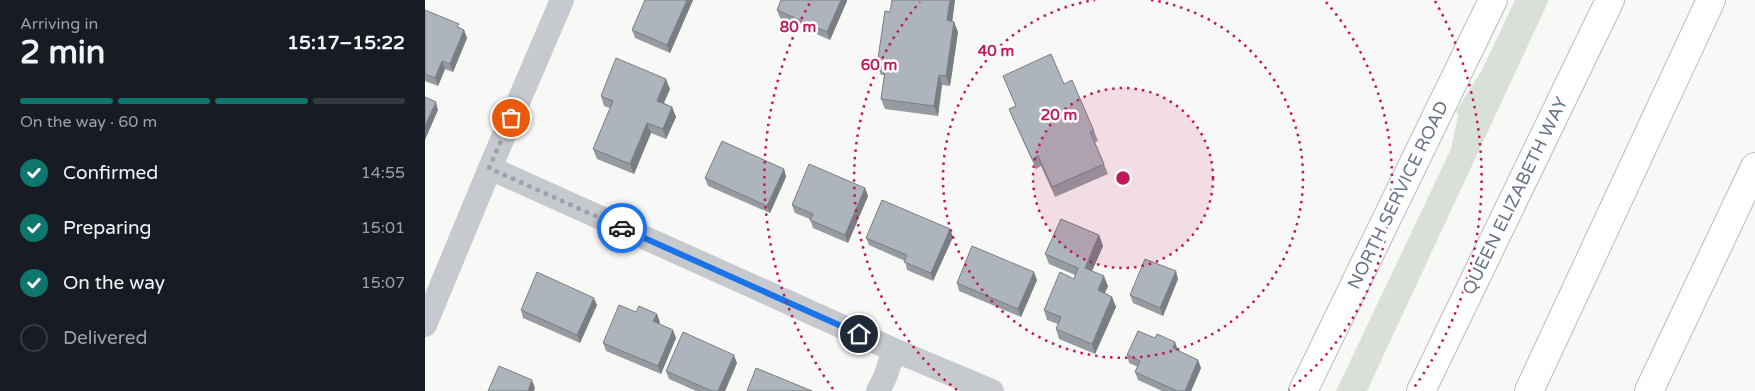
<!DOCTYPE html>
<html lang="en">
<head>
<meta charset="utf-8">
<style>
  body { margin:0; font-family:"Varela Round",sans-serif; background:#242831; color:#f1f3f6; height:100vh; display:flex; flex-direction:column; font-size:19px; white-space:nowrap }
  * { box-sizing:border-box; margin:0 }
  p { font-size:16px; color:#9ea1a6 }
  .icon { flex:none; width:28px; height:28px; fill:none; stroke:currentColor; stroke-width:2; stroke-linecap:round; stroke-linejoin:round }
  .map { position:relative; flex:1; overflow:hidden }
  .details { display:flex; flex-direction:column; background:#171b24; width:425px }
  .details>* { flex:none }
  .pin { position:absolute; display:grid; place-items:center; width:42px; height:42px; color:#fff; margin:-21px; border:2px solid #fff; border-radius:50%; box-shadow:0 1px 5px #0007 }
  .courier { position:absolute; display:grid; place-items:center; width:50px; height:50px; margin:-25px; border:4px solid #1a73e8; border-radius:50%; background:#fff; color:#222; box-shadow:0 1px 6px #0007 }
  .overview em { font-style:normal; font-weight:800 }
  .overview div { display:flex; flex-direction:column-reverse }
  .overview { display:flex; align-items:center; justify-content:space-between; height:85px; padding:0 20px }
  h1 { font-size:32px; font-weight:800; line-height:38px }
  .bar { display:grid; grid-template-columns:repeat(4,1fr); gap:8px 5px; align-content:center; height:60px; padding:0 20px }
  .bar i { height:6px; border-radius:4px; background:#363941 }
  .bar .on { background:#0f766e }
  .bar p { grid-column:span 4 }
  ol { padding:0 20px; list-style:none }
  li { display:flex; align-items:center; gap:15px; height:55px }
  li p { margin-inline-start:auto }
  li .icon { padding:5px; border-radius:50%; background:#0f766e; color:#fff; stroke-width:4 }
  li:last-child { color:#9ea1a6 }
  li i { width:28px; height:28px; border:2px solid #363941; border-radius:50% }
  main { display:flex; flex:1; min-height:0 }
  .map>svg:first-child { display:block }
  .grass { fill:#d9e0d7 }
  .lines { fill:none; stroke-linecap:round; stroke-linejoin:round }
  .secondary-casing { stroke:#b8bcc2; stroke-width:30 }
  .highway-casing { stroke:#b9bbbf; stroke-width:30 }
  .street { stroke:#c6c9cd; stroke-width:24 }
  .secondary { stroke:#fff; stroke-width:28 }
  .highway { stroke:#fff; stroke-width:28 }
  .wall { fill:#959ba1 }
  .shaded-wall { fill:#797e83 }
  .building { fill:#adb4bb; stroke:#797e83 }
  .done { stroke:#9aa3ae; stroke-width:5; stroke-dasharray:0 9 }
  .route { stroke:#1a73e8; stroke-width:6 }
  .ring { fill:none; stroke:#c2185b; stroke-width:2.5; stroke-dasharray:2.5 5 }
  .labels { text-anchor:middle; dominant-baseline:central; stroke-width:5; stroke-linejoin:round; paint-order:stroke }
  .street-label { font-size:18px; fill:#687587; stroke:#fff }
  .centre { fill:#c2185b; stroke:#fff; stroke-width:2.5 }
  .ring-label { font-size:15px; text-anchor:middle; font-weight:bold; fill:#c2185b; stroke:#fff; stroke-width:5; stroke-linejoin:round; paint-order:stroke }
</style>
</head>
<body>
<main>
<section class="details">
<div class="overview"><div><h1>2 min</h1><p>Arriving in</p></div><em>15:17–15:22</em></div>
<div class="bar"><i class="on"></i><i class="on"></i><i class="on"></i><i></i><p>On the way · 60 m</p></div>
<ol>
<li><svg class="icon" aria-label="check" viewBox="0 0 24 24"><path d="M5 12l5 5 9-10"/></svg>Confirmed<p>14:55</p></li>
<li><svg class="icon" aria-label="check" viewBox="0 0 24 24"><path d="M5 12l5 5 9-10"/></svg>Preparing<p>15:01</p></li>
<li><svg class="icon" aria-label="check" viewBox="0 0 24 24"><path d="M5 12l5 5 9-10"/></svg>On the way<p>15:07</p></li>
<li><i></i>Delivered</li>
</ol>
</section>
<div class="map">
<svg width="1330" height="391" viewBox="0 0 1330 391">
  <rect width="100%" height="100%" fill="#f8f9f6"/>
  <path class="grass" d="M1090,0H1124L942,391H911L1026,149L1033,116L1031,111L1057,70Z"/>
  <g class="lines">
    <g class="secondary-casing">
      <path id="secondary" d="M878,391L1068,0
        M1224,391L1330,167"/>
    </g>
    <g class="highway-casing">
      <path id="highway" d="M996,391L1185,0
        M1104,391L1286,0"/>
    </g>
    <path class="street" d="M65,168L469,350L567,391
      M0,325L65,168L137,0
      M453,391L461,375L469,350"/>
    <use href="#secondary" class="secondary"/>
    <use href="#highway" class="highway"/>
  </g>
  <path class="wall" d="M220,0H268L245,53L210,38L207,30Z
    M530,0L527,21L529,22L533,32L525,86L517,85L513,116L460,109L456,99L459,75H456L452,65L465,12Z
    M422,1L405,40L355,18L352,10Z
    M0,10L39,30L42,38L28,72L20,69L13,86L0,81Z
    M578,76L639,84L669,131L673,141L670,142L683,174L630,197L616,166L611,169L588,119L584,109L591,106Z
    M245,89L239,103L247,107L251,117L241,139L226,133L209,174L172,159L168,149L185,108L179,106L176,96Z
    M359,169L361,177L345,213L283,186L280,178Z
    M440,188L443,196L423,243L388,228L385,219L370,213L367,205Z
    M525,229L528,237L508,281L482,270L480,261L444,245L441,238Z
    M674,235L678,246L667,271L683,286L680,293L687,297L691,307L670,354L634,339L631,329L633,324L622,320L619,310L649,279L650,275L624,264L620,254Z
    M753,279L738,316L708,303L705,295Z
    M612,280L596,317L534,291L532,283Z
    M172,305L155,343L98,318L96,310Z
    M235,322L234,324L251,338L236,374L181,351L178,343Z
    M753,350V351L773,360L776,368L766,391H737L713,380L710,372L713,367L704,363L702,355Z
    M312,363L300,391H271L244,379L241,371Z"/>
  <path class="shaded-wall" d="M262,0H268L245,53L242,45Z
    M416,0H422V1L405,40L402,32Z
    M525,0H530L526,31L522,20Z
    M529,22L533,32L525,86L521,76Z
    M39,30L42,38L28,72L25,64Z
    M17,61L20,69L13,86L10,78Z
    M514,75L517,85L513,116L509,106Z
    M241,79L245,89L235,111L232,101Z
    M11,102L13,110L0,140V126Z
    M247,107L251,117L241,139L238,129Z
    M222,123L226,133L209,174L205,164Z
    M359,169L361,177L345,213L342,206Z
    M440,188L443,196L423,243L420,235Z
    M525,229L528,237L508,281L506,273Z
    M674,235L678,246L664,278L660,268Z
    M751,271L753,279L738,316L735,308Z
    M609,272L612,280L596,317L593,309Z
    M679,276L683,286L676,300L673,290Z
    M687,297L691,307L670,354L667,344Z
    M169,298L172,305L155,343L152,335Z
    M232,314L235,322L231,329L228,321Z
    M248,330L251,338L236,374L233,366Z
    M750,342L753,350L750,356L748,348Z
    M309,355L312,363L300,391H293Z
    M773,360L776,368L766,391H760Z
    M107,380L110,388L109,391H103Z"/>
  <path class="building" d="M220,0H262L242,45L207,30Z
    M356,0H416L402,32L352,10Z
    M467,0H525L522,20L529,22L521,76L514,75L509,106L456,99L461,66L452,65L460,11L465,12Z
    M0,10L34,24L32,27L39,30L25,64L17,61L10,78L0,74Z
    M626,54L639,84L647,80L669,131L665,132L679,164L627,187L613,156L607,159L584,109L591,106L578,76Z
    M191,58L241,79L232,101L247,107L238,129L222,123L205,164L168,149L188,101L176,96Z
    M0,97L11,102L0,126Z
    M297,141L359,169L342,206L280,178Z
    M384,164L440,188L420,235L385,220L388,214L367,205Z
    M457,200L525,229L506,273L479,262L482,255L441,238Z
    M636,219L674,235L660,268L679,276L673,290L687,297L667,344L631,329L636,317L619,310L635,272L649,279L653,268L620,254Z
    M547,246L609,272L593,309L532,283Z
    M720,259L751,271L735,308L705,295Z
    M112,272L169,298L152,335L96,310Z
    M194,305L211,312L214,306L232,314L228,321L248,330L233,366L178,343Z
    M713,331L730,338L732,334L750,342L748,348L773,360L760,391H752L710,372L715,361L702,355Z
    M258,332L309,355L293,391H287L241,371Z
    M74,366L107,380L103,391H63Z
    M331,368L387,391H322Z"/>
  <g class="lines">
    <path class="done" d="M86,118L64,168L197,228"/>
    <path class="route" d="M197,228L434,334"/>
  </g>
  <circle cx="698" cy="178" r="90" fill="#c2185b" fill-opacity=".12"/>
  <g class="ring">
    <circle cx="698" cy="178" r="90"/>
    <path d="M726 0A180 180 0 1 1 670 0"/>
    <path d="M532 390A269 269 0 0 1 495 2M901 2A269 269 0 0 1 864 390"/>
    <path d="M408 389A359 359 0 0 1 386 1M1010 1A359 359 0 0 1 988 389"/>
  </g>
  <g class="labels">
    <g class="street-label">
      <text transform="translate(973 195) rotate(-64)">NORTH SERVICE ROAD</text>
      <text transform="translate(1090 196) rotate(-64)">QUEEN ELIZABETH WAY</text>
    </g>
  </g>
  <circle cx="698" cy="178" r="8" class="centre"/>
  <g class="ring-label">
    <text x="373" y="32">80 m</text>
    <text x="571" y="56">40 m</text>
    <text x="454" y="70">60 m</text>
    <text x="634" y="120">20 m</text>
  </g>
</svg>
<div class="pin" style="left:86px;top:118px;background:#ea580c"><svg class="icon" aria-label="bag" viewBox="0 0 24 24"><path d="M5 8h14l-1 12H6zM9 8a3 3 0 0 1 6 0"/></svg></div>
<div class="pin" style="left:434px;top:334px;background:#1f2937"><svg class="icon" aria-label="home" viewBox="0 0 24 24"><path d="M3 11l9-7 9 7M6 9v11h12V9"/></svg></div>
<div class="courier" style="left:197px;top:228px"><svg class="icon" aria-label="car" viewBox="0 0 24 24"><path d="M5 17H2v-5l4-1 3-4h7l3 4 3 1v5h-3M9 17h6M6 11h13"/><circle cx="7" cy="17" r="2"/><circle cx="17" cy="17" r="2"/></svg></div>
</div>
</main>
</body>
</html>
